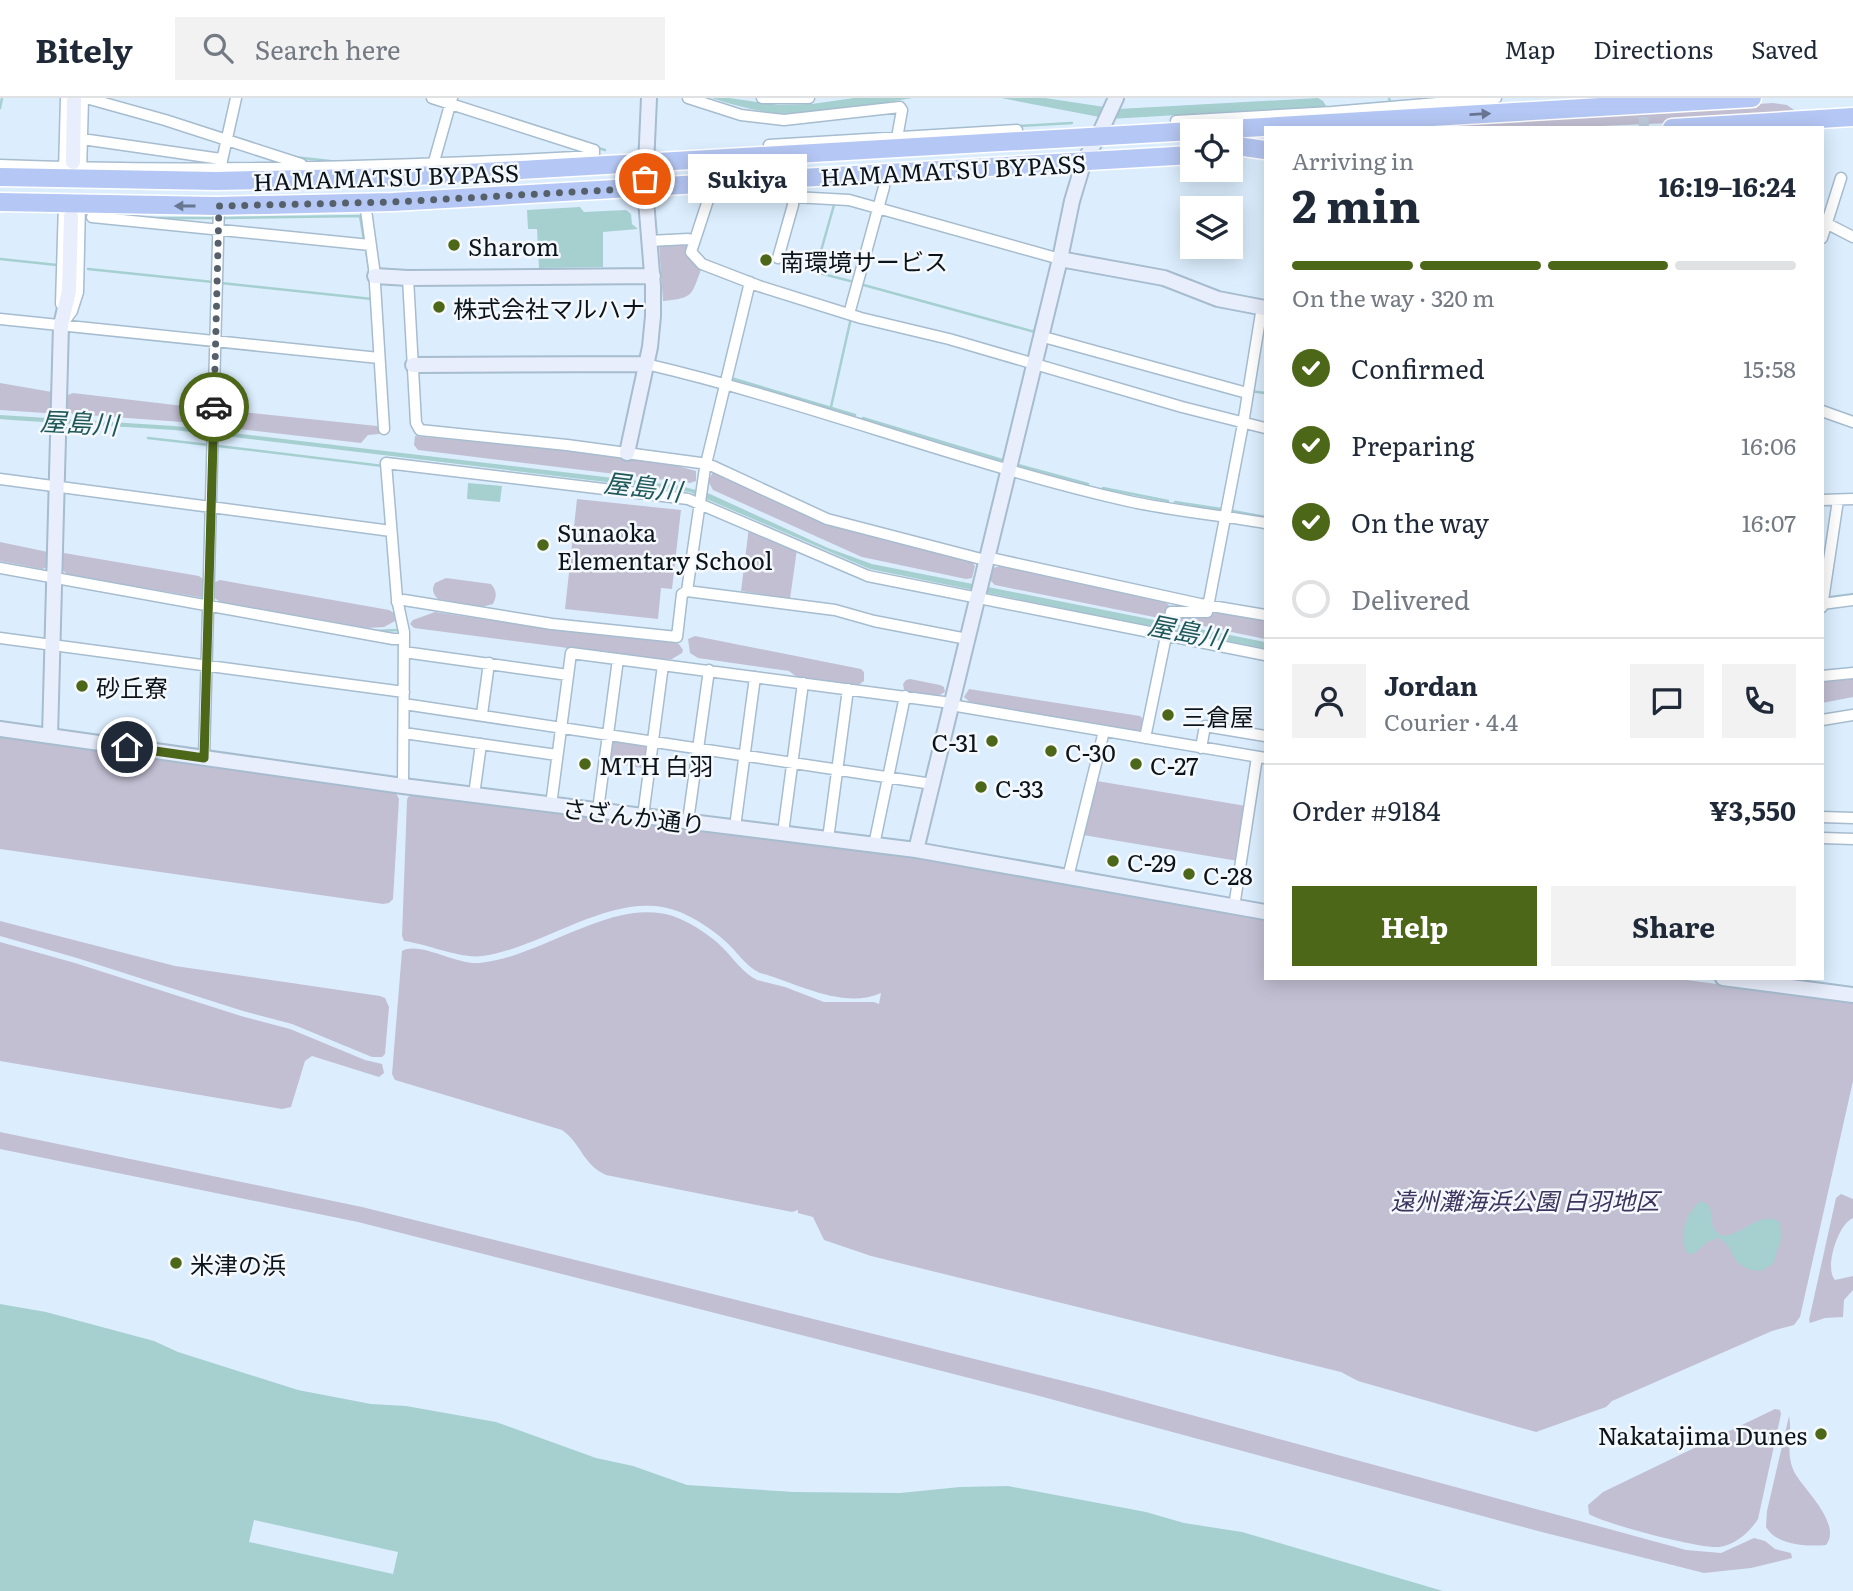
<!DOCTYPE html>
<html lang="en">
<head>
<meta charset="utf-8">
<style>
  body { margin:0; font-family:Literata,"Noto Sans JP",serif; background:#f2f2f3; color:#1f2937; height:100vh; display:flex; flex-direction:column; font-size:26px; white-space:nowrap }
  * { box-sizing:border-box; margin:0 }
  p { font-size:23px; color:#747a83 }
  .icon { flex:none; width:38px; height:38px; fill:none; stroke:currentColor; stroke-width:2; stroke-linecap:round; stroke-linejoin:round }
  .map { position:relative; flex:1; overflow:hidden }
  .details { position:absolute; left:1264px; top:28px; width:560px; height:854px; display:flex; flex-direction:column; background:#fff; border-radius:0px; box-shadow:0 4px 18px #0003 }
  .details>* { flex:none }
  .tools { position:absolute; left:1180px; top:21px; display:grid; gap:14px }
  .tools a { display:grid; place-items:center; width:63px; height:63px; border-radius:0px; background:#fff; box-shadow:0 4px 18px #0003; font-size:35px }
  .pin { position:absolute; display:grid; place-items:center; width:60px; height:60px; color:#fff; margin:-30px; border:4px solid #fff; border-radius:50%; box-shadow:0 2px 7px #0007 }
  .courier { position:absolute; display:grid; place-items:center; width:70px; height:70px; margin:-35px; border:5px solid #4d6719; border-radius:50%; background:#fff; color:#222; box-shadow:0 2px 9px #0007 }
  .bubble { position:absolute; height:49px; border-radius:0px; background:#fff; box-shadow:0 4px 18px #0003; font-size:23px; font-weight:700; line-height:49px; text-align:center }
  .overview em { font-style:normal; font-weight:700 }
  .overview div { display:flex; flex-direction:column-reverse }
  .overview { display:flex; align-items:center; justify-content:space-between; height:119px; padding:0 28px }
  h1 { font-size:46px; font-weight:700; line-height:52px }
  .bar { display:grid; grid-template-columns:repeat(4,1fr); gap:10px 7px; align-content:center; height:84px; padding:0 28px }
  .bar i { height:9px; border-radius:5px; background:#e0e1e3 }
  .bar .current { background:#4d6719 }
  .bar p { grid-column:span 4 }
  .line { display:flex; align-items:center; gap:18px; padding:0 28px; border-top:2px solid #e0e1e3 }
  .line div { flex:1 }
  .round { display:grid; place-items:center; flex:none; width:74px; height:74px; border-radius:0px; background:#f2f2f3 }
  ol { padding:0 28px; list-style:none }
  li { display:flex; align-items:center; gap:21px; height:77px }
  li p { margin-inline-start:auto }
  li .icon { padding:7px; border-radius:50%; background:#4d6719; color:#fff; stroke-width:4 }
  li:last-child { color:#747a83 }
  li i { width:38px; height:38px; border:4px solid #e0e1e3; border-radius:50% }
  .action { display:flex; gap:14px; margin-top:auto; padding:14px 28px }
  .action a { flex:1; height:80px; border-radius:0px; background:#4d6719; color:#fff; font-size:28px; font-weight:700; line-height:80px; text-align:center }
  .action a+a { background:#f2f2f3; color:#1f2937 }
  header { display:flex; align-items:center; gap:42px; box-sizing:border-box; height:98px; padding:0 35px; background:#fff; border-bottom:2px solid #e0e1e3 }
  header strong { font-size:33px }
  nav { display:flex; gap:38px; margin-inline-start:auto; font-size:24px }
  .search { width:490px; height:63px; background:#f2f2f3; display:flex; align-items:center; gap:18px; box-sizing:border-box; padding:0 24px; border-radius:0px; color:#747a83; font-size:26px }
  .map>svg:first-child { display:block }
  .green { fill:#c2bfd3 }
  .water { fill:#a6cfd0 }
  .pier { fill:#dceefe }
  .lines { fill:none; stroke-linecap:round; stroke-linejoin:round }
  .stream { stroke:#a6cfd0; stroke-width:2.5 }
  .street-tunnel { stroke:#bdcddc; stroke-width:10; stroke-dasharray:10 5; stroke-linecap:butt }
  .street-casing { stroke:#a6bccf; stroke-width:13 }
  .secondary-casing { stroke:#a6bccf; stroke-width:18 }
  .highway-casing { stroke:#fff; stroke-width:21 }
  .street { stroke:#fff; stroke-width:10 }
  .secondary { stroke:#e9eefc; stroke-width:14 }
  .highway { stroke:#b5c7f4; stroke-width:18 }
  .oneway { fill:#697692 }
  .done { stroke:#55606a; stroke-width:7; stroke-dasharray:0 12.6 }
  .route { stroke:#4d6719; stroke-width:9 }
  .poi-dot { fill:#4d6719; stroke:#f5f9fd; stroke-width:2.5 }
  .labels { text-anchor:middle; dominant-baseline:central; stroke-width:5; stroke-linejoin:round; paint-order:stroke }
  .street-label { font-size:24px; fill:#0c141b; stroke:#f5f9fd }
  .poi-label { font-size:24px; fill:#0c141b; stroke:#f5f9fd; text-anchor:start }
  .park-label { font-size:24px; font-style:italic; fill:#3c335e; stroke:#f5f9fd }
  .water-label { font-size:26px; font-style:italic; fill:#1f5859; stroke:#f5f9fd }
</style>
</head>
<body>
<header>
<strong>Bitely</strong>
<div class="search"><svg class="icon" aria-label="search" viewBox="0 0 24 24"><circle cx="10" cy="10" r="6"/><path d="M15 15l6 6"/></svg>Search here</div>
<nav><a>Map</a><a>Directions</a><a>Saved</a></nav>
</header>
<div class="map">
<svg width="1853" height="1493" viewBox="0 0 1853 1493">
  <rect width="100%" height="100%" fill="#dceefe"/>
  <path class="green" d="M1773,5L1787,7L1797,14L1669,25L1556,30H1372Z
    M686,144L702,169C691,197 695,200 663,203L659,146Z
    M0,285L52,294L54,298L53,311L45,315L0,312Z
    M73,295L209,311V326L73,316L65,312V298Z
    M222,312L377,328L380,334L379,336L368,337L361,345L222,329L217,325V314Z
    M415,338L554,351L670,366L696,373V383L690,385L418,352L414,347Z
    M713,374L811,418L971,463L975,468L972,480L966,481L862,459L713,392L708,383Z
    M577,401L681,412L672,491L661,490L658,521L565,511Z
    M749,429L797,451L790,501L741,493Z
    M0,444L48,454L50,457L49,469L42,471L0,463Z
    M64,455L199,478L207,484L204,500L68,477L61,471V458Z
    M1000,468L1164,503L1169,507L1166,518L1159,520L995,487L990,482L993,470Z
    M446,480L491,486C497,493 497,498 493,506L482,509L438,501C432,495 432,491 435,485Z
    M220,482L389,512L394,515L395,523L384,529L368,530L220,504L212,498L213,485Z
    M435,514L552,531L675,545L679,546L683,552L682,555L672,561L660,562L414,530L410,526L413,522Z
    M1218,515L1265,522V541L1174,522L1173,518Z
    M695,538L861,571L864,574V583L857,588L798,580L789,573L698,560L690,555L688,541Z
    M1853,580V599L1822,605V583Z
    M910,581L940,587L944,589L945,594L938,598L907,594L904,591L903,586L906,582Z
    M969,591L1140,618L1144,622L1142,632L1139,634L972,606L964,599Z
    M0,638L396,695L399,701L393,801L389,805L383,806L0,751Z
    M611,643L648,649L647,671L607,664Z
    M1097,683L1246,708L1238,763L1083,737Z
    M414,696L915,758L1265,821V880H1671L1853,904V983L1800,1219L1794,1227L1772,1233L1612,1303L1606,1309L1536,1334L1358,1283L1341,1274L871,1158L824,1142L813,1119L798,1115V1112L792,1114L606,1077C582,1066 582,1046 562,1032L395,982L392,976L402,853C420,843 456,867 479,865C542,860 616,795 678,820C694,827 710,837 722,849C733,860 743,875 757,882L785,889L824,904H874L879,906L881,895C843,912 797,885 760,875C745,868 737,853 725,843C712,831 696,821 680,814C617,788 545,850 482,858C460,861 428,846 404,843L402,838L407,702L408,699Z
    M0,823L175,868L380,898L385,900L389,909L385,956L382,959H372L292,926L243,913L77,860L0,838Z
    M0,844L75,865L241,918L290,931L365,962L382,966L384,975L379,979L312,958L305,963L291,1009L282,1011L0,963Z
    M0,1034L362,1109L1100,1292L1686,1452L1721,1455L1754,1440L1765,1443L1775,1451L1791,1455L1792,1460L1751,1470L1704,1475L1534,1432L1032,1296L358,1124L0,1051Z
    M1841,1096L1853,1101V1120C1838,1126 1824,1170 1835,1182L1853,1178V1192L1844,1202L1843,1219L1825,1220L1810,1225L1809,1222L1836,1100Z
    M1775,1311L1780,1312L1781,1316L1758,1421C1750,1434 1735,1447 1719,1449C1700,1451 1605,1426 1589,1416L1588,1407L1603,1394Z
    M1789,1318C1793,1338 1784,1357 1796,1377C1806,1393 1842,1427 1826,1447C1807,1449 1776,1447 1766,1429L1767,1413Z"/>
  <path class="water" d="M712,0H729L779,7L812,6L854,0H913C870,6 819,19 776,15C754,13 733,7 712,0Z
    M1001,0H1045L1118,11L1318,0L1323,3L1340,30H1329L1315,9L1110,21Z
    M580,109L584,114L626,112L631,116L632,126L638,131L603,134V169L539,170L537,131H528L527,112Z
    M0,317L174,328L681,388L710,396L828,450L872,466L1265,544V552L870,471L690,394L174,332L11,322L0,321Z
    M468,385L502,388L500,404L467,401Z
    M1701,1103L1710,1108L1713,1130L1720,1137C1741,1141 1758,1111 1780,1124L1781,1141L1773,1166L1761,1173C1728,1171 1737,1149 1718,1140L1707,1144L1694,1156L1687,1155C1679,1138 1685,1114 1701,1103Z
    M0,1206L46,1214L154,1243L178,1254L298,1292L371,1306L406,1308L496,1324L596,1360L633,1368L687,1387L794,1394L900,1395L960,1389L1008,1388L1146,1414L1184,1425L1242,1434L1443,1493H0Z"/>
  <path class="pier" d="M254,1422L398,1454L393,1476L249,1444Z"/>
  <g class="lines">
    <path class="stream" d="M1389,0L1390,4
      M0,10L2,0
      M1019,28L1072,25
      M595,49L605,52
      M293,59L339,64
      M149,120H215
      M223,120L360,118L364,142
      M366,152L370,177
      M0,161L57,167
      M780,165L854,184
      M88,171L213,184
      M815,174L834,107
      M221,185L372,201
      M860,186L1035,234
      M1034,234L1048,183
      M731,280L855,317
      M1250,293L1265,295
      M831,309L851,220
      M863,320L1002,362
      M148,340L209,347
      M218,348L383,368
      M1018,367L1088,386
      M1103,390L1168,403
      M994,403L1001,374
      M1175,404L1221,411
      M1233,413L1265,419
      M0,465L41,473
      M1831,499L1853,496
      M337,526L376,533L399,532"/>
    <path class="street-tunnel" d="M1643,4L1644,30"/>
    <g class="street-casing">
      <path id="street" d="M86,0L165,22L301,66V70
        M432,0L594,52V60
        M688,0L741,17L784,22L900,9L902,12L897,40
        M762,0H809
        M1177,34L1176,23L1332,14L1496,0
        M82,41L221,61
        M770,59L769,47L1017,32L1018,44
        M0,67C198,75 396,69 594,58
        M221,67L236,0
        M433,67L452,0
        M64,73L66,0
        M81,76L83,0
        M788,81L793,99L849,102L1060,161
        M708,102L691,154L702,166L759,188L861,220L949,241L1182,309L1265,330
        M365,105L374,170L384,331
        M92,119L370,147
        M1822,123L1853,139
        M1822,140L1841,80
        M649,143L688,141L694,143
        M778,160L793,107V99
        M408,180L416,325L420,332L567,347L708,366L827,421L985,462
        M61,206L64,106
        M849,216L884,89L883,75
        M0,221L379,260
        M64,224L72,213L78,194L80,106
        M1040,238L1247,295
        M646,266C809,304 965,366 1128,403C1173,413 1220,417 1265,425
        M1822,313L1853,324
        M0,381L391,433
        M1822,402L1853,401
        M986,459L1200,506L1265,517
        M0,470L393,541H404
        M687,493L705,370L750,184
        M397,504L404,502L552,526L677,539L682,496L687,493L835,512L874,523L967,541
        M1822,506L1853,502
        M1822,509L1838,402
        M0,540L404,594
        M404,554L568,577
        M1822,578L1853,575
        M404,606L932,686
        M951,607L1265,660
        M482,616L489,565
        M1822,622L1853,617
        M404,635L557,657
        M1145,640L1171,514H1207L1243,326L1262,209
        M1201,650L1205,628L1265,638
        M204,660L219,108
        M403,688L404,534L397,501L386,365L688,401L868,478L1265,557
        M474,697L481,646
        M551,707L571,555L951,605
        M598,712L618,561
        M643,718L663,567
        M1822,719L1853,720
        M688,723L709,572
        M735,729L755,579
        M783,735L803,585
        M1822,740L1853,741
        M828,741L848,591
        M874,747L905,598
        M1068,779L1104,633
        M1234,809L1257,659"/>
    </g>
    <g class="secondary-casing">
      <path id="secondary" d="M73,64L74,0
        M1060,161L1164,180L1218,201L1265,210
        M375,178L408,180L653,178
        M413,267L646,266
        M627,355L650,249L653,218V188L645,90L649,0
        M0,631L403,688L916,752L1265,814
        M50,638L61,227L69,193L71,118
        M916,752L1060,161L1072,103L1084,63L1098,39L1116,0
        M1723,880L1853,897"/>
    </g>
    <g class="highway-casing">
      <path id="highway" d="M1672,30L1853,19
        M1195,33L1752,0
        M1230,47L1265,52
        M0,79L216,83L399,79L1192,33
        M0,104L216,108L393,104L1192,57"/>
    </g>
    <use href="#street" class="street"/>
    <use href="#secondary" class="secondary"/>
    <use href="#highway" class="highway"/>
  </g>
  <defs><path id="oneway-solid" d="M-6-.8H1V-3.2L6.5 0L1 3.2V.8H-6Z" transform="scale(1.75)"/></defs>
  <g class="oneway">
    <use href="#oneway-solid" transform="translate(1480 16) rotate(-3)"/>
    <use href="#oneway-solid" transform="translate(185 108) rotate(-180)"/>
  </g>
  <g class="lines">
    <path class="done" d="M214,309L219,108L393,104L645,90V81"/>
    <path class="route" d="M127,649L204,660L214,309"/>
  </g>
  <g class="poi-dot">
    <circle cx="454" cy="147" r="7"/>
    <circle cx="766" cy="162" r="7"/>
    <circle cx="439" cy="209" r="7"/>
    <circle cx="543" cy="447" r="7"/>
    <circle cx="82" cy="588" r="7"/>
    <circle cx="1168" cy="617" r="7"/>
    <circle cx="992" cy="643" r="7"/>
    <circle cx="1051" cy="653" r="7"/>
    <circle cx="585" cy="666" r="7"/>
    <circle cx="1136" cy="666" r="7"/>
    <circle cx="981" cy="689" r="7"/>
    <circle cx="1113" cy="763" r="7"/>
    <circle cx="1189" cy="776" r="7"/>
    <circle cx="176" cy="1165" r="7"/>
    <circle cx="1821" cy="1336" r="7"/>
  </g>
  <g class="labels">
    <g class="street-label">
      <text transform="translate(953 71) rotate(-3)">HAMAMATSU BYPASS</text>
      <text transform="translate(386 78) rotate(-2)">HAMAMATSU BYPASS</text>
      <text transform="translate(634 717) rotate(7)">さざんか通り</text>
    </g>
    <g class="poi-label">
      <text x="468" y="147">Sharom</text>
      <text x="780" y="162">南環境サービス</text>
      <text x="453" y="209">株式会社マルハナ</text>
      <text x="557" y="433">Sunaoka<tspan x="557" dy="28">Elementary School</tspan></text>
      <text x="96" y="588">砂丘寮</text>
      <text x="1182" y="617">三倉屋</text>
      <text x="978" y="643" text-anchor="end">C-31</text>
      <text x="1065" y="653">C-30</text>
      <text x="599" y="666">MTH 白羽</text>
      <text x="1150" y="666">C-27</text>
      <text x="995" y="689">C-33</text>
      <text x="1127" y="763">C-29</text>
      <text x="1203" y="776">C-28</text>
      <text x="190" y="1165">米津の浜</text>
      <text x="1807" y="1336" text-anchor="end">Nakatajima Dunes</text>
    </g>
    <g class="park-label">
      <text x="1525" y="1101">遠州灘海浜公園 白羽地区</text>
    </g>
    <g class="water-label">
      <text transform="translate(79 323) rotate(3)">屋島川</text>
      <text transform="translate(643 387) rotate(7)">屋島川</text>
      <text transform="translate(1187 532) rotate(11)">屋島川</text>
    </g>
  </g>
</svg>
<div class="tools">
<a><svg class="icon" aria-label="locate" viewBox="0 0 24 24"><circle cx="12" cy="12" r="6"/><path d="M12 2v4M12 18v4M2 12h4M18 12h4"/></svg></a>
<a><svg class="icon" aria-label="layers" viewBox="0 0 24 24"><path d="M12 4l9 5-9 5-9-5zM3 14l9 5 9-5"/></svg></a>
</div>
<div class="pin" style="left:645px;top:81px;background:#ea580c"><svg class="icon" aria-label="bag" viewBox="0 0 24 24"><path d="M5 8h14l-1 12H6zM9 8a3 3 0 0 1 6 0"/></svg></div>
<div class="pin" style="left:127px;top:649px;background:#1f2937"><svg class="icon" aria-label="home" viewBox="0 0 24 24"><path d="M3 11l9-7 9 7M6 9v11h12V9"/></svg></div>
<div class="courier" style="left:214px;top:309px"><svg class="icon" aria-label="car" viewBox="0 0 24 24"><path d="M5 17H2v-5l4-1 3-4h7l3 4 3 1v5h-3M9 17h6M6 11h13"/><circle cx="7" cy="17" r="2"/><circle cx="17" cy="17" r="2"/></svg></div>
<div class="bubble" style="left:688px;top:56px;width:119px">Sukiya</div>
<section class="details">
<div class="overview"><div><h1>2 min</h1><p>Arriving in</p></div><em>16:19–16:24</em></div>
<div class="bar"><i class="current"></i><i class="current"></i><i class="current"></i><i></i><p>On the way · 320 m</p></div>
<ol>
<li><svg class="icon" aria-label="check" viewBox="0 0 24 24"><path d="M5 12l5 5 9-10"/></svg>Confirmed<p>15:58</p></li>
<li><svg class="icon" aria-label="check" viewBox="0 0 24 24"><path d="M5 12l5 5 9-10"/></svg>Preparing<p>16:06</p></li>
<li><svg class="icon" aria-label="check" viewBox="0 0 24 24"><path d="M5 12l5 5 9-10"/></svg>On the way<p>16:07</p></li>
<li><i></i>Delivered</li>
</ol>
<div class="line" style="height:126px"><a class="round"><svg class="icon" aria-label="person" viewBox="0 0 24 24"><circle cx="12" cy="8" r="4"/><path d="M4 21q1-7 8-7t8 7"/></svg></a><div><b>Jordan</b><p>Courier · 4.4</p></div><a class="round"><svg class="icon" aria-label="chat" viewBox="0 0 24 24"><path d="M4 5h16v11H9l-5 4z"/></svg></a><a class="round"><svg class="icon" aria-label="phone" viewBox="0 0 24 24"><path d="M5 4h4l2 5-3 2q2 4 5 5l2-3 5 2v4C11 20 4 13 5 4z"/></svg></a></div>
<div class="line" style="height:91px"><div>Order #9184</div><b>¥3,550</b></div>
<div class="action"><a>Help</a><a>Share</a></div>
</section>
</div>
</body>
</html>
